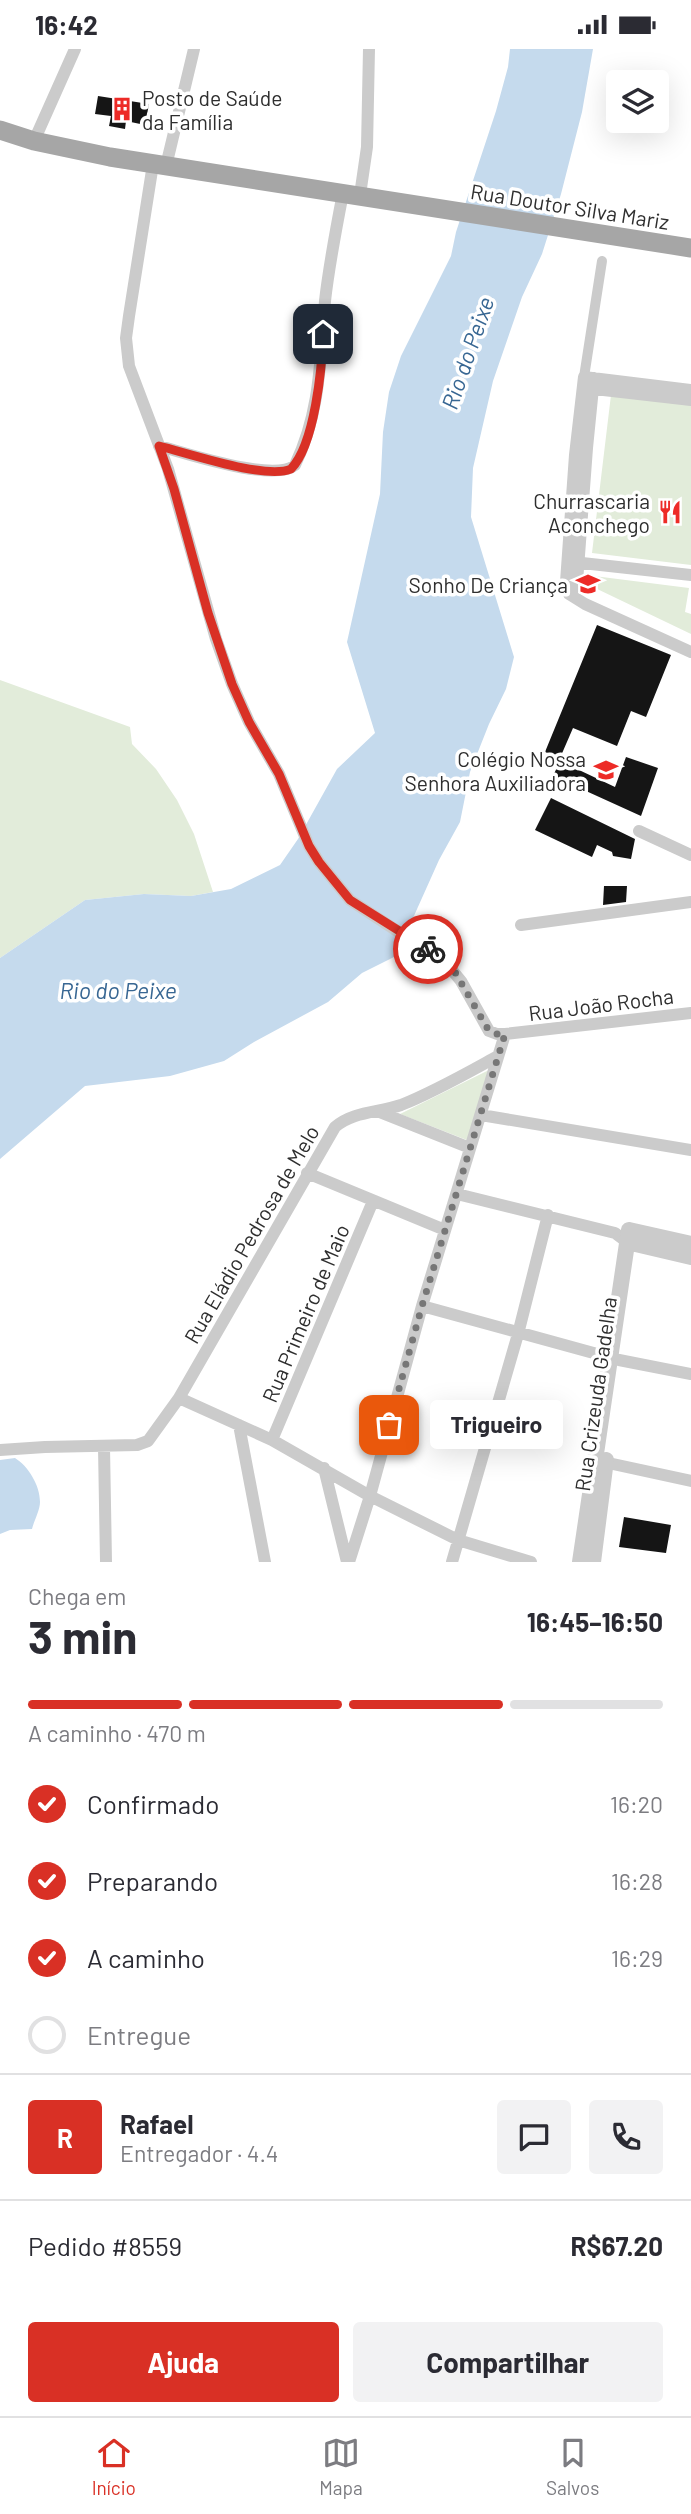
<!DOCTYPE html>
<html lang="pt">
<head>
<meta charset="utf-8">
<style>
  body { margin:0; font-family:Barlow,sans-serif; background:#f2f2f3; color:#2b2b33; height:100vh; display:flex; flex-direction:column; font-size:26px; white-space:nowrap }
  * { box-sizing:border-box; margin:0 }
  p { font-size:23px; color:#7c7c81 }
  .icon { flex:none; width:38px; height:38px; fill:none; stroke:currentColor; stroke-width:2; stroke-linecap:round; stroke-linejoin:round }
  .map { position:relative; height:1513px; overflow:hidden }
  .panel { display:flex; flex-direction:column; background:#fff; flex:1 }
  .panel>* { flex:none }
  .controls { position:absolute; left:606px; top:21px; display:grid; gap:14px }
  .controls a { display:grid; place-items:center; width:63px; height:63px; border-radius:7px; background:#fff; box-shadow:0 7px 28px #0002; font-size:35px }
  .pin { position:absolute; display:grid; place-items:center; width:60px; height:60px; color:#fff; margin:-30px; border-radius:14px; box-shadow:0 4px 10px #0006 }
  .courier { position:absolute; display:grid; place-items:center; width:70px; height:70px; margin:-35px; border:5px solid #d93025; border-radius:50%; background:#fff; color:#222; box-shadow:0 2px 9px #0007 }
  .bubble { position:absolute; height:49px; border-radius:7px; background:#fff; box-shadow:0 7px 28px #0002; font-size:23px; font-weight:700; line-height:49px; text-align:center }
  .summary em { font-style:normal; font-weight:700 }
  .summary div { display:flex; flex-direction:column-reverse }
  .summary { display:flex; align-items:center; justify-content:space-between; height:119px; padding:0 28px }
  h1 { font-size:46px; font-weight:700; line-height:52px }
  .bar { display:grid; grid-template-columns:repeat(4,1fr); gap:10px 7px; align-content:center; height:84px; padding:0 28px }
  .bar i { height:9px; border-radius:5px; background:#e1e1e2 }
  .bar .selected { background:#d93025 }
  .bar p { grid-column:span 4 }
  .line { display:flex; align-items:center; gap:18px; padding:0 28px; border-top:2px solid #e1e1e2 }
  .line div { flex:1 }
  .round { display:grid; place-items:center; flex:none; width:74px; height:74px; border-radius:7px; background:#f2f2f3 }
  ol { padding:0 28px; list-style:none }
  li { display:flex; align-items:center; gap:21px; height:77px }
  li p { margin-inline-start:auto }
  li .icon { padding:7px; border-radius:50%; background:#d93025; color:#fff; stroke-width:4 }
  li:last-child { color:#7c7c81 }
  li i { width:38px; height:38px; border:4px solid #e1e1e2; border-radius:50% }
  .action { display:flex; gap:14px; margin-top:auto; padding:14px 28px }
  .action a { flex:1; height:80px; border-radius:7px; background:#d93025; color:#fff; font-size:28px; font-weight:700; line-height:80px; text-align:center }
  .action a+a { background:#f2f2f3; color:#2b2b33 }
  .status { display:flex; justify-content:space-between; align-items:center; height:49px; padding:0 35px; background:#fff; direction:ltr }
  .status svg { height:19px; fill:currentColor }
  .tab-bar { display:flex; justify-content:space-around; align-items:center; height:98px; border-top:2px solid #e1e1e2; background:#fff; font-size:19px; color:#7c7c81 }
  .tab-bar a { display:grid; justify-items:center; gap:4px }
  .tab-bar .selected { color:#d93025 }
  .map>svg:first-child { display:block }
  .green { fill:#e2ecda }
  .water { fill:#c5daed }
  .building { fill:#151515 }
  .lines { fill:none; stroke-linecap:round; stroke-linejoin:round }
  .pedestrian { stroke:#cbcbcb; stroke-width:10 }
  .minor { stroke:#cbcbcb; stroke-width:12 }
  .tertiary { stroke:#cbcbcb; stroke-width:16 }
  .primary { stroke:#a6a6a6; stroke-width:19 }
  .done { stroke:#777; stroke-width:7; stroke-dasharray:0 12.6 }
  .route { stroke:#d93025; stroke-width:9 }
  .labels { text-anchor:middle; dominant-baseline:central; stroke-width:7; stroke-linejoin:round; paint-order:stroke }
  .poi-label { font-size:21px; fill:#2e2e2e; stroke:#fff; text-anchor:end }
  .street-label { font-size:21px; fill:#2e2e2e; stroke:#fff }
  .water-label { font-size:23px; font-style:italic; fill:#386793; stroke:#fff }
</style>
</head>
<body>
<div class="status"><b>16:42</b><svg viewBox="0 0 49 12"><path d="M0 12V9h3v3zM5 12V6h3v6zM10 12V3h3v9zM15 12V0h3v12zM26 1h20v11H26zM47 4h2v5h-2z"/></svg></div>
<div class="map">
<svg width="691" height="1513" viewBox="0 0 691 1513">
  <rect width="100%" height="100%" fill="#fff"/>
  <path class="green" d="M611,346L691,356V516L592,504Z
    M594,527L689,539L685,563L691,565V585L593,538Z
    M0,631L130,678L132,695L156,720L177,751L194,785L213,843L191,847L144,845L85,851L0,909Z
    M493,1019L472,1093L400,1065Z"/>
  <path class="water" d="M510,0H593L582,63L561,145L542,205L522,248L493,332L473,419L471,468L514,608L506,640L489,675L470,723L460,773L439,811L396,907L362,924L328,953L254,993L224,1012L170,1027L85,1037L0,1110V909L85,851L144,845L191,847L231,840L280,816L298,790L337,720L375,684L347,593L380,445L383,383L389,343L401,307L451,207L456,183L496,62L508,18Z
    M15,1409C28,1417 40,1436 40,1453C40,1461 34,1472 32,1480L10,1481L0,1485V1411Z"/>
  <path class="building" d="M98,47L149,55L145,76L126,72L125,80L109,77L111,67L95,65Z
    M597,576L671,606L646,668L631,662L617,697L573,679L560,709L545,703Z
    M626,708L658,719L641,767L553,727L560,712L615,738Z
    M551,749L635,790L631,810L613,807L612,803L597,796L592,808L535,781Z
    M604,837H627L626,853L603,856Z
    M624,1468L671,1476L666,1504L619,1498Z"/>
  <g class="lines">
    <path class="pedestrian" d="M584,328L602,212"/>
    <path class="minor" d="M34,92L75,0
      M153,115L129,267L126,289L129,317L168,420L216,590L232,635L249,673L279,725L309,797L319,813L350,851L446,914L461,932L489,982L497,985H505L691,964
      M166,117L194,0
      M360,146L367,98L369,0
      M586,339L691,351
      M691,341L584,328L575,406L566,533L569,545L585,555L691,603
      M159,397C186,404 274,434 295,416C321,362 320,310 325,252C329,216 336,180 343,144
      M573,513L691,526
      M569,545L576,538L577,533L587,399L594,329
      M639,782L691,806
      M521,876L691,853
      M377,1062L470,1099
      M481,1066L691,1101
      M307,1124L445,1181
      M457,1145L615,1184L627,1193
      M422,1257L619,1311L691,1325
      M179,1349L272,1391L370,1447L458,1491L531,1513
      M239,1376L265,1513
      M272,1391L373,1152
      M104,1398L106,1513
      M0,1401L45,1398L137,1396L148,1392L179,1349L335,1078C354,1062 378,1064 401,1056C434,1043 467,1024 498,1007
      M599,1412L691,1432
      M324,1419L347,1513
      M349,1513L370,1447L422,1257L505,985
      M452,1513L518,1285L548,1166"/>
    <path class="tertiary" d="M627,1193L691,1208
      M580,1513L629,1181L691,1195
      M593,1513L606,1411"/>
    <path class="primary" d="M0,81L34,92L110,108L691,199"/>
  </g>
  <g class="lines">
    <path class="done" d="M389,1376L422,1257L505,985H497L489,982L455,923L428,900"/>
    <path class="route" d="M323,285C322,319 315,395 291,420C266,431 188,404 159,397L174,440L208,564L232,635L249,673L279,725L309,797L319,813L350,851L428,900"/>
  </g>
  <defs>
    <g id="building-bare" transform="scale(1.89)"><path d="M-4-6H4V6H1V3H-1V6H-4ZM-2.5-4.3h1.7v1.8h-1.7ZM.8-4.3h1.7v1.8H.8ZM-2.5-1h1.7V.8h-1.7ZM.8-1h1.7V.8H.8Z" fill="#ed2b27" stroke="#fff" stroke-width="2.5" paint-order="stroke"/></g>
    <g id="restaurant-bare" transform="scale(1.89)"><path d="M-5-6h1v4h1v-4h1v4h1v-4h1v5L-1.5 .5V6h-2V.5L-5-1ZM5-6V6H3V1.5H1.5Q1.5-4 5-6Z" fill="#ed2b27" stroke="#fff" stroke-width="2.5" paint-order="stroke"/></g>
    <g id="school-bare" transform="scale(1.89)"><path d="M0-5L7-2L0 1L-7-2ZM-4 1L0 2.5L4 1V4Q0 6-4 4Z" fill="#ed2b27" stroke="#fff" stroke-width="2.5" paint-order="stroke"/></g>
    <g id="university-bare" transform="scale(1.89)"><path d="M0-5L7-2L0 1L-7-2ZM-4 1L0 2.5L4 1V4Q0 6-4 4Z" fill="#ed2b27" stroke="#fff" stroke-width="2.5" paint-order="stroke"/></g>
  </defs>
  <g fill-rule="evenodd">
    <use href="#building-bare" x="122" y="60"/>
    <use href="#restaurant-bare" x="670" y="463"/>
    <use href="#school-bare" x="588" y="535"/>
    <use href="#university-bare" x="606" y="721"/>
  </g>
  <g class="labels">
    <g class="poi-label">
      <text x="142" y="48" text-anchor="start">Posto de Saúde<tspan x="142" dy="24">da Família</tspan></text>
      <text x="650" y="451">Churrascaria<tspan x="650" dy="24">Aconchego</tspan></text>
      <text x="568" y="535">Sonho De Criança</text>
      <text x="586" y="709">Colégio Nossa<tspan x="586" dy="24">Senhora Auxiliadora</tspan></text>
    </g>
    <g class="street-label">
      <text transform="translate(570 157) rotate(9)">Rua Doutor Silva Mariz</text>
      <text transform="translate(601 955) rotate(-7)">Rua João Rocha</text>
      <text transform="translate(251 1185) rotate(-60)">Rua Eládio Pedrosa de Melo</text>
      <text transform="translate(305 1264) rotate(-67)">Rua Primeiro de Maio</text>
      <text transform="translate(595 1345) rotate(-82)">Rua Crizeuda Gadelha</text>
    </g>
    <g class="water-label">
      <text transform="translate(467 304) rotate(-71)">Rio do Peixe</text>
      <text x="118" y="941">Rio do Peixe</text>
    </g>
  </g>
</svg>
<div class="controls">
<a><svg class="icon" aria-label="layers" viewBox="0 0 24 24"><path d="M12 4l9 5-9 5-9-5zM3 14l9 5 9-5"/></svg></a>
</div>
<div class="pin" style="left:389px;top:1376px;background:#ea580c"><svg class="icon" aria-label="bag" viewBox="0 0 24 24"><path d="M5 8h14l-1 12H6zM9 8a3 3 0 0 1 6 0"/></svg></div>
<div class="pin" style="left:323px;top:285px;background:#1f2937"><svg class="icon" aria-label="home" viewBox="0 0 24 24"><path d="M3 11l9-7 9 7M6 9v11h12V9"/></svg></div>
<div class="courier" style="left:428px;top:900px"><svg class="icon" aria-label="bike" viewBox="0 0 24 24"><circle cx="6" cy="16" r="4"/><circle cx="18" cy="16" r="4"/><path d="M6 16l4-8h5l3 8M10 8l3 8H6M13 5h3"/></svg></div>
<div class="bubble" style="left:430px;top:1351px;width:133px">Trigueiro</div>
</div>
<section class="panel">
<div class="summary"><div><h1>3 min</h1><p>Chega em</p></div><em>16:45–16:50</em></div>
<div class="bar"><i class="selected"></i><i class="selected"></i><i class="selected"></i><i></i><p>A caminho · 470 m</p></div>
<ol>
<li><svg class="icon" aria-label="check" viewBox="0 0 24 24"><path d="M5 12l5 5 9-10"/></svg>Confirmado<p>16:20</p></li>
<li><svg class="icon" aria-label="check" viewBox="0 0 24 24"><path d="M5 12l5 5 9-10"/></svg>Preparando<p>16:28</p></li>
<li><svg class="icon" aria-label="check" viewBox="0 0 24 24"><path d="M5 12l5 5 9-10"/></svg>A caminho<p>16:29</p></li>
<li><i></i>Entregue</li>
</ol>
<div class="line" style="height:126px"><b class="round" style="background:#d93025;color:#fff">R</b><div><b>Rafael</b><p>Entregador · 4.4</p></div><a class="round"><svg class="icon" aria-label="chat" viewBox="0 0 24 24"><path d="M4 5h16v11H9l-5 4z"/></svg></a><a class="round"><svg class="icon" aria-label="phone" viewBox="0 0 24 24"><path d="M5 4h4l2 5-3 2q2 4 5 5l2-3 5 2v4C11 20 4 13 5 4z"/></svg></a></div>
<div class="line" style="height:91px"><div>Pedido #8559</div><b>R$67.20</b></div>
<div class="action"><a>Ajuda</a><a>Compartilhar</a></div>
</section>
<nav class="tab-bar">
<a class="selected"><svg class="icon" aria-label="home" viewBox="0 0 24 24"><path d="M3 11l9-7 9 7M6 9v11h12V9"/></svg>Início</a>
<a><svg class="icon" aria-label="map" viewBox="0 0 24 24"><path d="M3 6l6-2 6 2 6-2v14l-6 2-6-2-6 2zM9 4v14M15 6v14"/></svg>Mapa</a>
<a><svg class="icon" aria-label="saved" viewBox="0 0 24 24"><path d="M7 4h10v16l-5-4-5 4z"/></svg>Salvos</a>
</nav>
</body>
</html>
